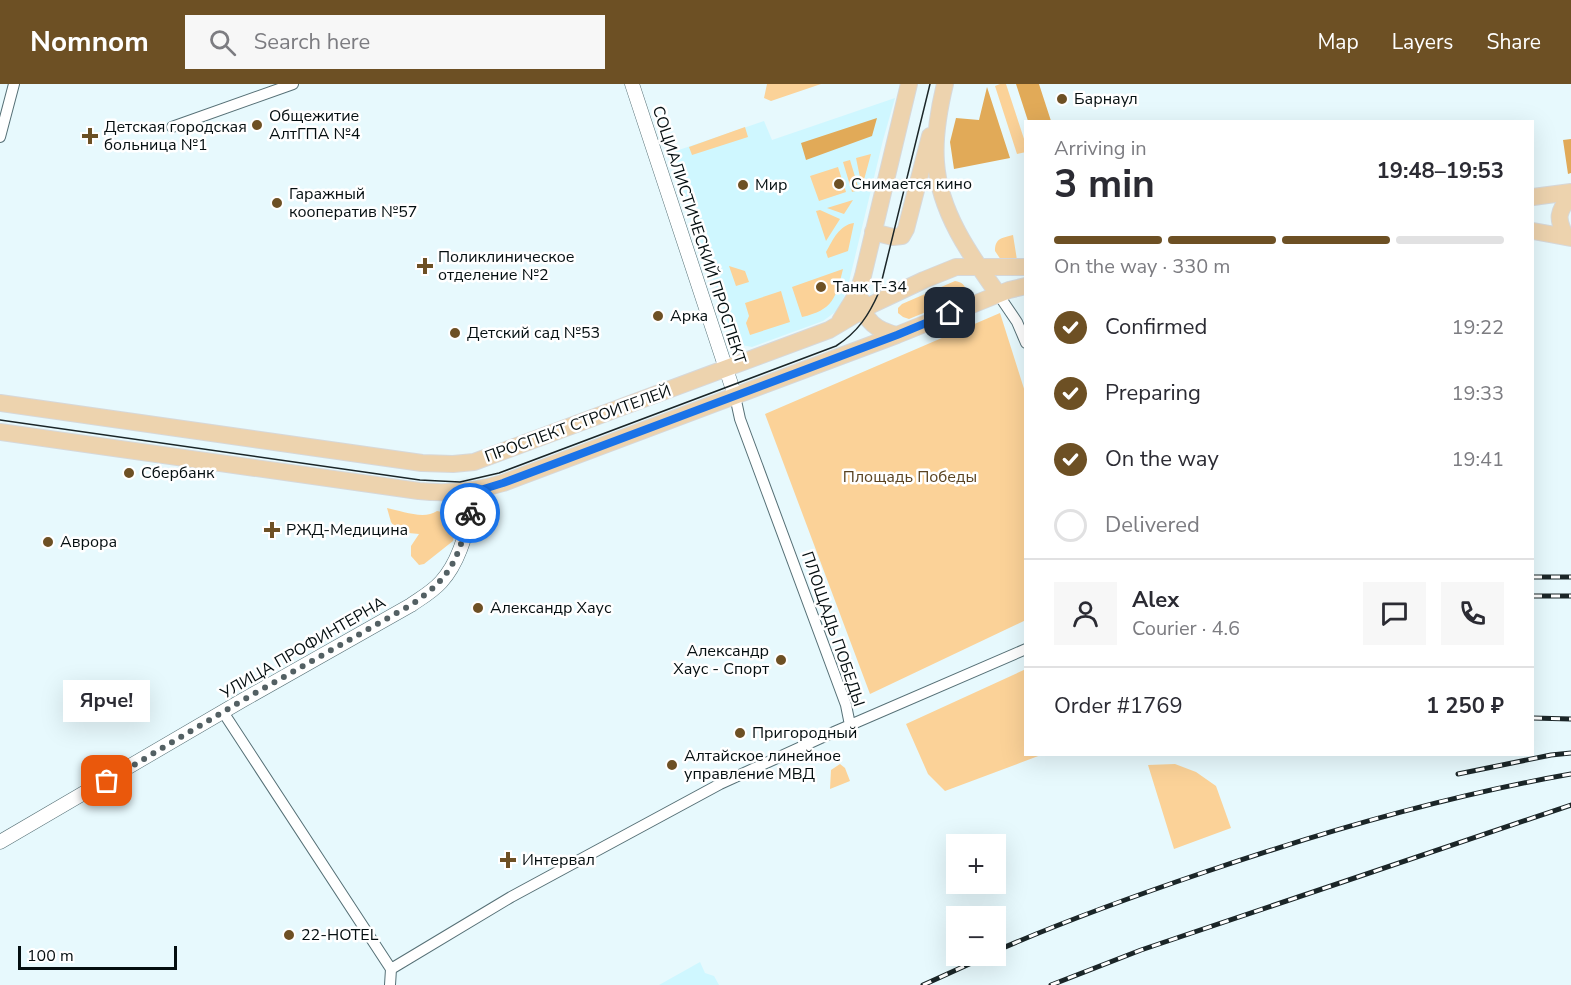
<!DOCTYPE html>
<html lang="en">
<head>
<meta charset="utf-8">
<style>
  body { margin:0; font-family:"Nunito Sans",sans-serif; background:#f7f7f7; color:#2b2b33; height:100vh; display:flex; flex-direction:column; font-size:22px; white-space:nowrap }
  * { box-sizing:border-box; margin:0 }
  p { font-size:20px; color:#7c7c81 }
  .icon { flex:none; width:33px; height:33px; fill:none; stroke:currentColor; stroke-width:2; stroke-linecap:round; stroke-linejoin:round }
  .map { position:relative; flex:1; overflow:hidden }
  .details { position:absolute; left:1024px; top:36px; width:510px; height:636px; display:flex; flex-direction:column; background:#fff; border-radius:0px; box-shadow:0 6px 24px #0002 }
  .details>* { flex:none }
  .tools { position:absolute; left:946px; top:750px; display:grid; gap:12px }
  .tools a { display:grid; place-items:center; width:60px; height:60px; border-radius:0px; background:#fff; box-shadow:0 6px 24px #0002; font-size:30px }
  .scale { position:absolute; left:18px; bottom:15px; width:159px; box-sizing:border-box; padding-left:6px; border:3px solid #040e10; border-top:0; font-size:16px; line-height:21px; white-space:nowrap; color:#040e10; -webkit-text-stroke:4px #fff; paint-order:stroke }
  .pin { position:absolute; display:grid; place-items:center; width:51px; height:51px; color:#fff; margin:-26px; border-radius:12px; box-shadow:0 3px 9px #0006 }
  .courier { position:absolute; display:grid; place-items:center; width:60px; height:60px; margin:-30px; border:4px solid #1a73e8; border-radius:50%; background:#fff; color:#222; box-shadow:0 2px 8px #0007 }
  .bubble { position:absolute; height:42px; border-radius:0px; background:#fff; box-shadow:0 6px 24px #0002; font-size:20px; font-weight:700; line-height:42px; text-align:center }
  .head em { font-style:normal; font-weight:700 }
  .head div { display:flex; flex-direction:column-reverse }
  .head { display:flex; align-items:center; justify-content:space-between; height:102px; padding:0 30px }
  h1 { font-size:39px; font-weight:700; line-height:45px }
  .bar { display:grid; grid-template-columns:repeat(4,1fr); gap:9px 6px; align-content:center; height:72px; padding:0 30px }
  .bar i { height:8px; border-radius:4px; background:#e1e1e2 }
  .bar .current { background:#6d5024 }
  .bar p { grid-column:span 4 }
  .line { display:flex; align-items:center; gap:15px; padding:0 30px; border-top:2px solid #e1e1e2 }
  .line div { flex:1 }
  .round { display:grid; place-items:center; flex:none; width:63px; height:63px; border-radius:0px; background:#f7f7f7 }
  ol { padding:0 30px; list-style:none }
  li { display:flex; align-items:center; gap:18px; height:66px }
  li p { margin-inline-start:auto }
  li .icon { padding:6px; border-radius:50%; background:#6d5024; color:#fff; stroke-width:4 }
  li:last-child { color:#7c7c81 }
  li i { width:33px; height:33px; border:3px solid #e1e1e2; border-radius:50% }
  header { display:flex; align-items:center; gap:36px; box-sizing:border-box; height:84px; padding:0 30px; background:#6d5024; color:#fff }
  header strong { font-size:28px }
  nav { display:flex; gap:33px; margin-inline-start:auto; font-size:21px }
  .search { width:420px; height:54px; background:#f7f7f7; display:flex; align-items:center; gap:15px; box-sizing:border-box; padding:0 21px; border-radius:0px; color:#7c7c81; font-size:22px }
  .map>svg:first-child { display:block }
  .built { fill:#cff7ff }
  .green { fill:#fbd298 }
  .forest { fill:#e1aa58 }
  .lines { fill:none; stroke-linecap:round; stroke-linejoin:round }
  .minor-casing { stroke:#567076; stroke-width:12 }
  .tertiary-casing { stroke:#567076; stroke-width:15 }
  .primary-casing { stroke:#d7d8d9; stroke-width:18 }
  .minor { stroke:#fff; stroke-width:10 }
  .tertiary { stroke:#fff; stroke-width:14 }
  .primary { stroke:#edd3ae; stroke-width:16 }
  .tram { stroke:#1b2628; stroke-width:1.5 }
  .rail-casing { stroke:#1b2628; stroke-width:5 }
  .rail { stroke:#fff; stroke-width:3; stroke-dasharray:9; stroke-linecap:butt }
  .done { stroke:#536063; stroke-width:6; stroke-dasharray:0 10.8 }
  .route { stroke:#1a73e8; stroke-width:8 }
  .poi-dot { fill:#6d5024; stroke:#fff; stroke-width:2 }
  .labels { text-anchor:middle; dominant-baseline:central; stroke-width:5; stroke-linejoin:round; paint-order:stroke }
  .poi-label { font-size:16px; fill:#040e10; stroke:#fff; text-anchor:start }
  .street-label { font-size:16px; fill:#040e10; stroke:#fff }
  .park-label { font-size:16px; fill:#5a4321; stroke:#fff }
</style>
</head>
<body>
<header>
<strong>Nomnom</strong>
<div class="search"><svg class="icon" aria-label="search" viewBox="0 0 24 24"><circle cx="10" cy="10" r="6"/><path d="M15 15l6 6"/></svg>Search here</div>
<nav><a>Map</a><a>Layers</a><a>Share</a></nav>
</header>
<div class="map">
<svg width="1571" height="901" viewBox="0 0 1571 901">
  <rect width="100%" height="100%" fill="#e7f9fd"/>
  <path class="built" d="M895,14L883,56L847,206L838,226L823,237L752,263L741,261L733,253L670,69L764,37L772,56Z
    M700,878L705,889L714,892L719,901H659Z"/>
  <path class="green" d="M767,0H821L771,17L764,14Z
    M1000,0H1006L1026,61V68L1017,70L995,2Z
    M745,43L748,53L692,71L689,63Z
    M871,70L862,103L856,74Z
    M850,76L859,106L852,108L843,78Z
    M838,83L846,108L819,117L810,92Z
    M853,116L844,130L827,124Z
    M820,126L840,135L826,157L816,127Z
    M854,139L848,167L828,174L826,168C833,156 839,141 854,139Z
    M1013,151L1017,176H1001L995,167C995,154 1002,154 1013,151Z
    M729,182L745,187L749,198L736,202Z
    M843,185C836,214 833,226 802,233L792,203Z
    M955,197C962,198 965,201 967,208L962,213L909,235L903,233L898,229V224L902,220Z
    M781,207L790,238L750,251L746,239L749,232L745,219Z
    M1000,229L1026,311V536L870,610L765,330Z
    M387,424C402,427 424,436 437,427L457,431L453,457L424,480L419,481L411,472V462L419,450L398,448L391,438Z
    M1026,585V670L1041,671L945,707L928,690L906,640Z
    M840,680L845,684L850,697L830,705L831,686Z
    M1175,680L1196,688L1216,702L1231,744L1174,765L1148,681Z"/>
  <path class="forest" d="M1016,0H1039L1051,37H1028Z
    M987,3L1010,74L954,85L950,58L956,34L979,36Z
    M877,34L872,52L806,76L801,59Z
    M1571,55V89L1568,90L1563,56Z"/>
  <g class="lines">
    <g class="minor-casing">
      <path id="minor" d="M172,43L293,0
        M0,53L14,0
        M998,210L1017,238L1026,259
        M735,312L740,335L846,621L850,641
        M223,628L391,885
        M391,885L511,813L720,700L834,648L1026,565
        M390,901L391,885"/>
    </g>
    <g class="tertiary-casing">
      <path id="tertiary" d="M632,0L735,312
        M0,758L243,616L411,521C421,514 432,508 441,498C463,474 468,437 477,407"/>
    </g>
    <g class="primary-casing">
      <path id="primary" d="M945,0C939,25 934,52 936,78C939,127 970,171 998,210
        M1533,113L1571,108
        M1533,147L1571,154
        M873,148L893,153L902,152L906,145L930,52
        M1566,153C1555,132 1559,128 1571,110
        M862,217C863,237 878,247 897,251
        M840,237L858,208L863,192L909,0
        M0,319L422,379L453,380L474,378L829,246L873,220L924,196L956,183H1026
        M0,348L419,407C449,410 474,408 503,399L897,251L1009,206L1026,202"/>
    </g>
    <use href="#minor" class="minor"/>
    <use href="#tertiary" class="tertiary"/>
    <use href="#primary" class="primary"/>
    <path class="tram" d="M0,336L420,396L460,398L499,389L836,262C858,248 869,231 879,208L930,0"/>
    <g class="rail-casing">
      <path id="rail" d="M1533,493H1571
        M1533,512H1571
        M1533,634L1571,635
        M1458,690L1551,671L1571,669
        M996,867C1064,837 1134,812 1205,788C1325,747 1446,712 1571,690
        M923,901L987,872
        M1051,901L1141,866L1571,721"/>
    </g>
    <use href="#rail" class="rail"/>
  </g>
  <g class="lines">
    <path class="done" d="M107,697L243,616L411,521C453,492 457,476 470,429"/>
    <path class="route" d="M470,429L477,407L503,399L897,251L950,229"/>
  </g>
  <g class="poi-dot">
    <circle cx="1062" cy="15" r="6"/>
    <circle cx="257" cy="41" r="6"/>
    <path d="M87 43h6v6h6v6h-6v6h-6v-6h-6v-6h6z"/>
    <circle cx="839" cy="100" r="6"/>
    <circle cx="743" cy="101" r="6"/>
    <circle cx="277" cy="119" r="6"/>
    <path d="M422 173h6v6h6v6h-6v6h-6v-6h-6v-6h6z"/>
    <circle cx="821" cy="203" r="6"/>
    <circle cx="658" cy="232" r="6"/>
    <circle cx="455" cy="249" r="6"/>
    <circle cx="129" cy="389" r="6"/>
    <path d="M269 437h6v6h6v6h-6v6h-6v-6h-6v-6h6z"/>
    <circle cx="48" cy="458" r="6"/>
    <circle cx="478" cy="524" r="6"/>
    <circle cx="781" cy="576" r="6"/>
    <circle cx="740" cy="649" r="6"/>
    <circle cx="672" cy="681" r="6"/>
    <path d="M505 767h6v6h6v6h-6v6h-6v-6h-6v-6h6z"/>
    <circle cx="289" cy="851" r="6"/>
  </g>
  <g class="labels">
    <g class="poi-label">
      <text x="1074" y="15">Барнаул</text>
      <text x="269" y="32">Общежитие<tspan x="269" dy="18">АлтГПА №4</tspan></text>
      <text x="104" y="43">Детская городская<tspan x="104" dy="18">больница №1</tspan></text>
      <text x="851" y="100">Снимается кино</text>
      <text x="755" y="101">Мир</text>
      <text x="289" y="110">Гаражный<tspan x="289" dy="18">кооператив №57</tspan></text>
      <text x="438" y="173">Поликлиническое<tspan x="438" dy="18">отделение №2</tspan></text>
      <text x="833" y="203">Танк Т-34</text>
      <text x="670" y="232">Арка</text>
      <text x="467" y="249">Детский сад №53</text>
      <text x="141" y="389">Сбербанк</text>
      <text x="286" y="446">РЖД-Медицина</text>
      <text x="60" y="458">Аврора</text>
      <text x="490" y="524">Александр Хаус</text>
      <text x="769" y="567" text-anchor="end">Александр<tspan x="769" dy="18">Хаус - Спорт</tspan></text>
      <text x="752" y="649">Пригородный</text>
      <text x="684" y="672">Алтайское линейное<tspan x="684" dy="18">управление МВД</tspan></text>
      <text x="522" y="776">Интервал</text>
      <text x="301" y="851">22-HOTEL</text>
    </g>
    <g class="street-label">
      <text transform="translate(699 151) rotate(72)">СОЦИАЛИСТИЧЕСКИЙ ПРОСПЕКТ</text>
      <text transform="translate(578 340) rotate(-20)">ПРОСПЕКТ СТРОИТЕЛЕЙ</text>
      <text transform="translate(833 545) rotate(71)">ПЛОЩАДЬ ПОБЕДЫ</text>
      <text transform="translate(303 564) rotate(-30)">УЛИЦА ПРОФИНТЕРНА</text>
    </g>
    <g class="park-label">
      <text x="910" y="393">Площадь Победы</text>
    </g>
  </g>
</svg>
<div class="tools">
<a>+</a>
<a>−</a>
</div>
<div class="scale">100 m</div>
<div class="pin" style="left:107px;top:697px;background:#ea580c"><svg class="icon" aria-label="bag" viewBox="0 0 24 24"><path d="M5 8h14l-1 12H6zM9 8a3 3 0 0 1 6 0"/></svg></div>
<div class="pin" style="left:950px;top:229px;background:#1f2937"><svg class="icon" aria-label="home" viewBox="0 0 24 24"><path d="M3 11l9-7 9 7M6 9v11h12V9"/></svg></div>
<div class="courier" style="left:470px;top:429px"><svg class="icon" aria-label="bike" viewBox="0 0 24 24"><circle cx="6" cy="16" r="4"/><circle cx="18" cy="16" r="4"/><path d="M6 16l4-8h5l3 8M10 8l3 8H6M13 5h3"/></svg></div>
<div class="bubble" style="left:63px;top:596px;width:87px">Ярче!</div>
<section class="details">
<div class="head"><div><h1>3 min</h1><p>Arriving in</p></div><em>19:48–19:53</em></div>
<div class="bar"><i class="current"></i><i class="current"></i><i class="current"></i><i></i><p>On the way · 330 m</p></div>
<ol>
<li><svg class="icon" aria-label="check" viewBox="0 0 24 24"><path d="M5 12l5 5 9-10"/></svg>Confirmed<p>19:22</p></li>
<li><svg class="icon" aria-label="check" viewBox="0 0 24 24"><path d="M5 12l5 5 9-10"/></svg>Preparing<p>19:33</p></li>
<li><svg class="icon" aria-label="check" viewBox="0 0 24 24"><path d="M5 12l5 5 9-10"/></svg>On the way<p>19:41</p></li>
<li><i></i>Delivered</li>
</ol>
<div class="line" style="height:108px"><a class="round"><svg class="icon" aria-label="person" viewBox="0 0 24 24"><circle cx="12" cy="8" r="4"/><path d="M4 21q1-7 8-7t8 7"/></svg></a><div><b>Alex</b><p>Courier · 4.6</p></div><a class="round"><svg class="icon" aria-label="chat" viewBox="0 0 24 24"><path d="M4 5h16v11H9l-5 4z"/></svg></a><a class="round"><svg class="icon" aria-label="phone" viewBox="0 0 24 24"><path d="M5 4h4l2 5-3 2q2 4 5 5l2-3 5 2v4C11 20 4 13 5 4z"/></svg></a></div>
<div class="line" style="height:78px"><div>Order #1769</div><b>1 250 ₽</b></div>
</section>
</div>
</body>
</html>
